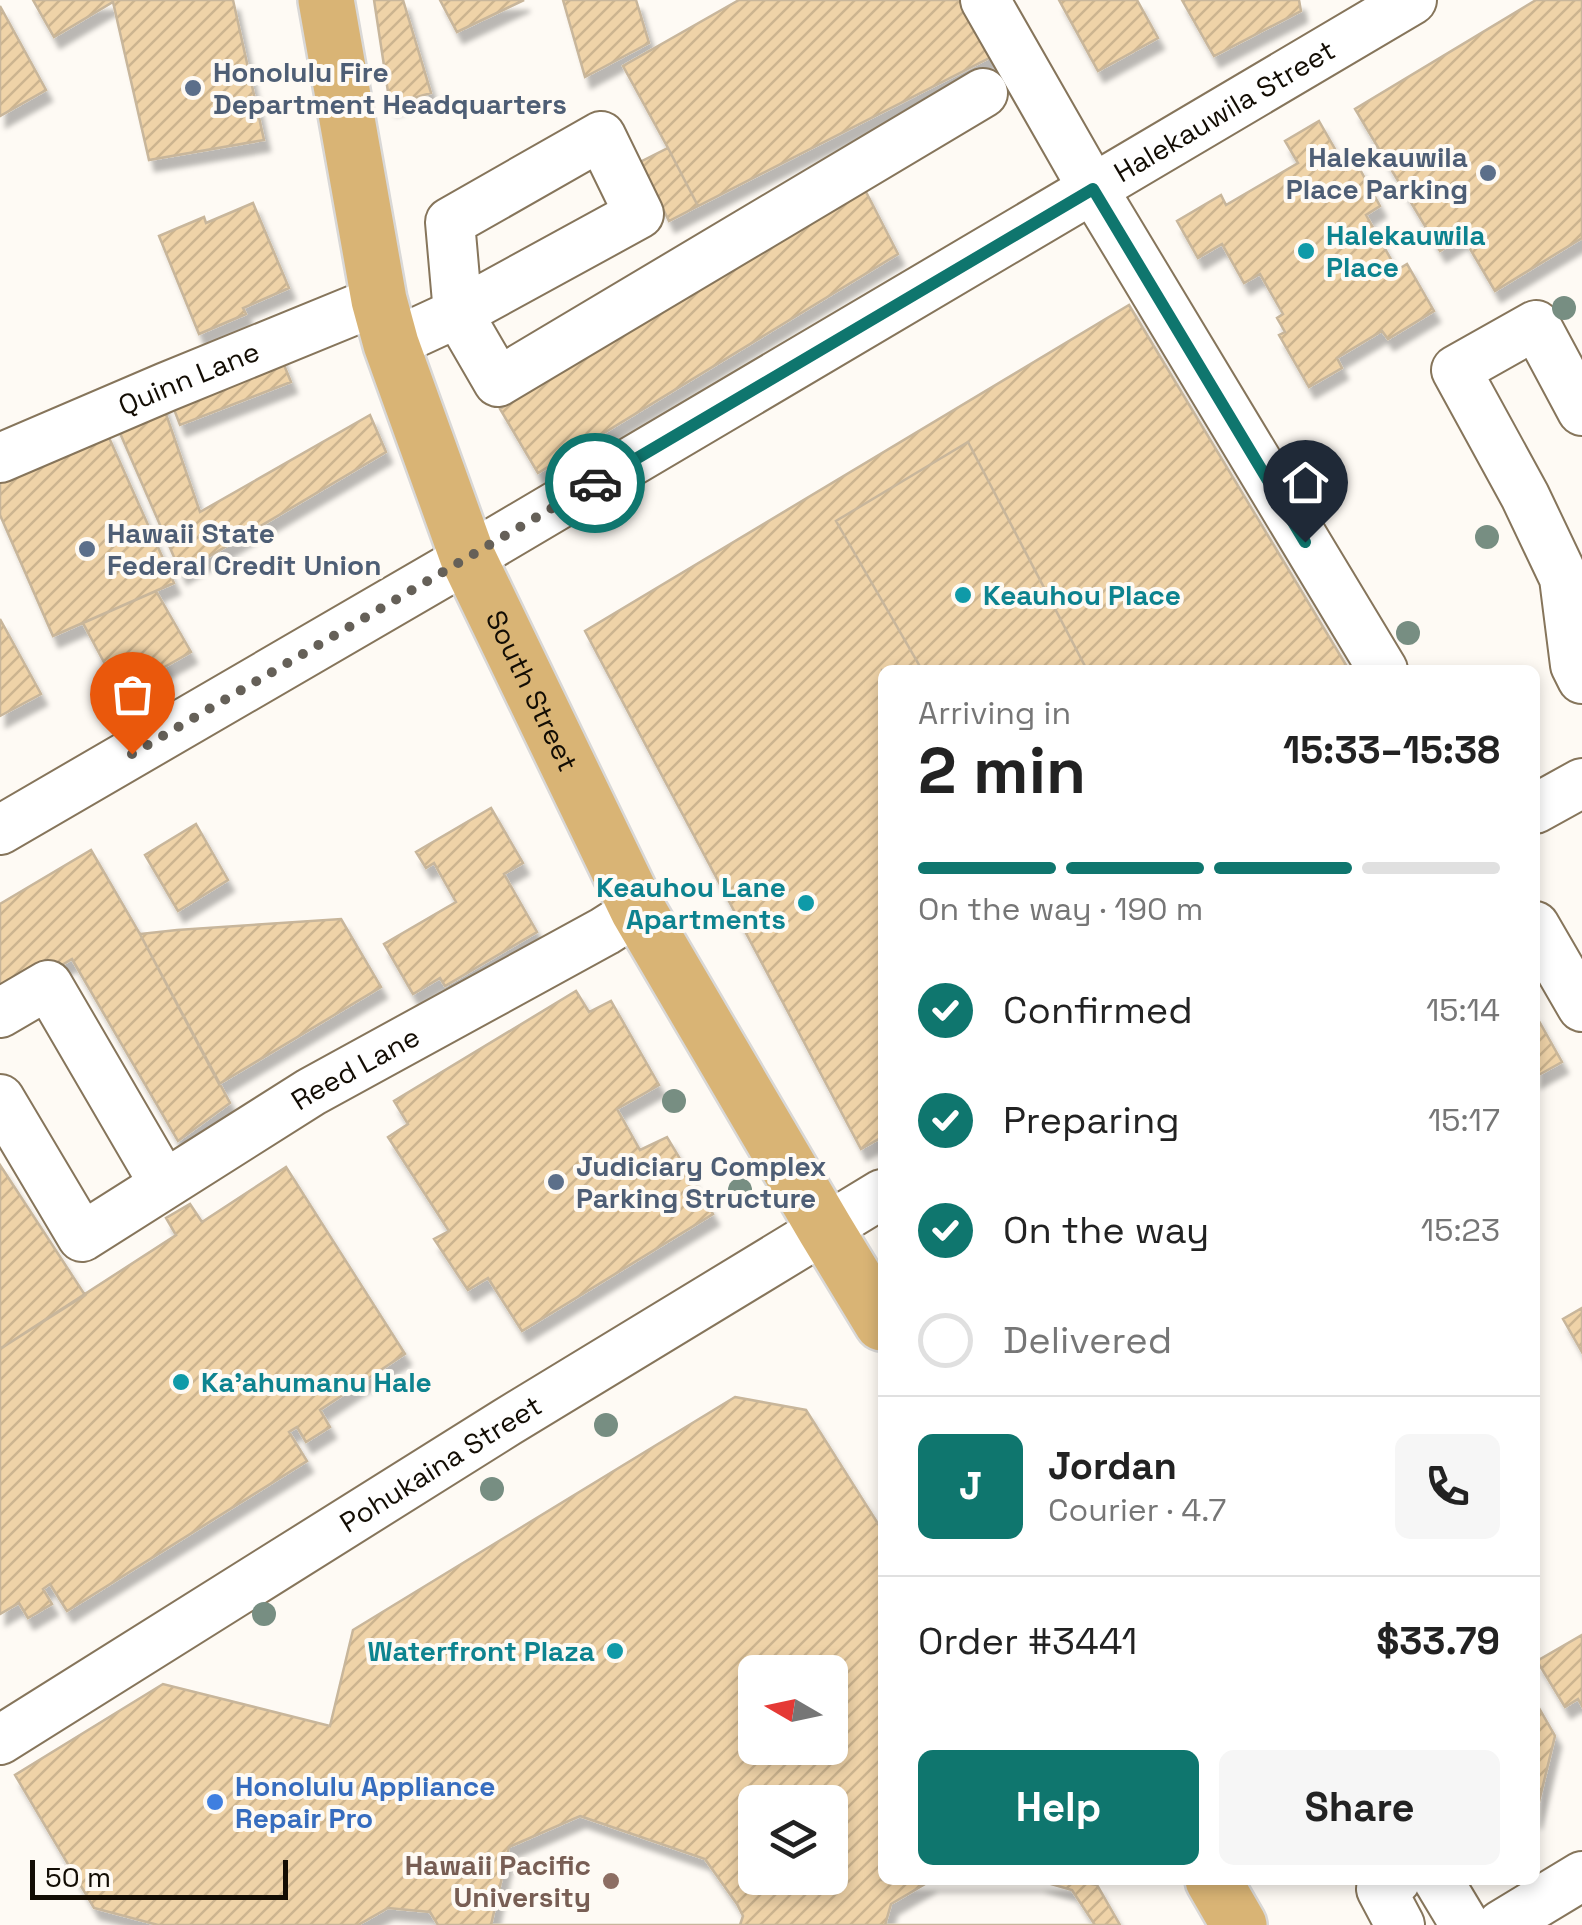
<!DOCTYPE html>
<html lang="en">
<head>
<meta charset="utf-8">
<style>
  body { margin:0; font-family:"Space Grotesk",sans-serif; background:#f6f6f6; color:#222; height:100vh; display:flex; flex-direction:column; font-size:38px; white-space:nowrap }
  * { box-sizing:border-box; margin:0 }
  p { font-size:32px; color:#767676 }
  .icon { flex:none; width:55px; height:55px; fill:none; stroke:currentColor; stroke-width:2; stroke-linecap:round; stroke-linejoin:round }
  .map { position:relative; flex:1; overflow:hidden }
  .panel { position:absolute; left:878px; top:665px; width:662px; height:1220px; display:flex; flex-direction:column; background:#fff; border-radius:15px; box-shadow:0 5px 15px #0003 }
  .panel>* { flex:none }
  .needle { width:65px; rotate:279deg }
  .controls { position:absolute; left:738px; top:1655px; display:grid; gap:20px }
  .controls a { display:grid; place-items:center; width:110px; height:110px; border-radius:15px; background:#fff; box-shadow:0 5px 15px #0003; font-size:50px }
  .scale { position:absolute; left:30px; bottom:25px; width:258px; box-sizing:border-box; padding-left:10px; border:5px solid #130d04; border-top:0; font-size:28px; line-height:35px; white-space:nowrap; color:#130d04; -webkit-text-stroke:8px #fefaf4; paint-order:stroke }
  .pin { position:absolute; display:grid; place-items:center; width:85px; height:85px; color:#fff; margin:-102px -42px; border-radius:50% 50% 50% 0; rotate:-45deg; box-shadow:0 0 10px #0007 }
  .pin .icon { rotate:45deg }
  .courier { position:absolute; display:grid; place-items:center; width:100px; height:100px; margin:-50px; border:8px solid #0f766e; border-radius:50%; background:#fff; color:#222; box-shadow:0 2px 12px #0007 }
  .headline em { font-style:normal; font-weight:700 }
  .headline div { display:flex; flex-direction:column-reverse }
  .headline { display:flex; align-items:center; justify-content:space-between; height:170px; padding:0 40px }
  h1 { font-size:65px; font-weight:700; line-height:75px }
  .bar { display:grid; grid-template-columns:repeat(4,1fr); gap:15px 10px; align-content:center; height:120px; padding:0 40px }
  .bar i { height:12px; border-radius:8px; background:#e0e0e0 }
  .bar .selected { background:#0f766e }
  .bar p { grid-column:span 4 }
  .line { display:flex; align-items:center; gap:25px; padding:0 40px; border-top:2px solid #e0e0e0 }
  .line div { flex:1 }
  .round { display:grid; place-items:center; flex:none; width:105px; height:105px; border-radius:15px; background:#f6f6f6 }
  ol { padding:0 40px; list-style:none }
  li { display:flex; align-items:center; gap:30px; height:110px }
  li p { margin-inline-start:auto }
  li .icon { padding:10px; border-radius:50%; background:#0f766e; color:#fff; stroke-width:4 }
  li:last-child { color:#767676 }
  li i { width:55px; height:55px; border:5px solid #e0e0e0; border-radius:50% }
  .cta { display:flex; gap:20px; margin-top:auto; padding:20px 40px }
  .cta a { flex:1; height:115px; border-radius:15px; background:#0f766e; color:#fff; font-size:40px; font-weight:700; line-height:115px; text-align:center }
  .cta a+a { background:#f6f6f6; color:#222 }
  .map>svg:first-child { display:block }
  .building { fill:url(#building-hatch); stroke:#c8b69b; stroke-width:2.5; fill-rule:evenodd; filter:url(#shadow) }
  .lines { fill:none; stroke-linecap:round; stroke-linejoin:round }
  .minor-casing { stroke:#86755b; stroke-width:52 }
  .major-casing { stroke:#d9d8d7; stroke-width:60 }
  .minor { stroke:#fff; stroke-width:48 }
  .major { stroke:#d9b475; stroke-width:55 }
  .tree { fill:#778e82 }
  .done { stroke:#656058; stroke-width:10; stroke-dasharray:0 18 }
  .route { stroke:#0f766e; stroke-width:12 }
  .service-dot { fill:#5c6f8a; stroke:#fefaf4; stroke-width:4 }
  .culture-dot { fill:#0f9aa8; stroke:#fefaf4; stroke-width:4 }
  .shop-dot { fill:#3f7fe0; stroke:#fefaf4; stroke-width:4 }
  .education-dot { fill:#8d6e63; stroke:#fefaf4; stroke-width:4 }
  .labels { text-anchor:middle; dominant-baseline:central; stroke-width:8; stroke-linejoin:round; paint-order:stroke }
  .service-label { font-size:28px; font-weight:bold; fill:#4e5e75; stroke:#fefaf4; text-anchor:start }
  .street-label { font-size:28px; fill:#130d04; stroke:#fefaf4 }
  .culture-label { font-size:28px; font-weight:bold; fill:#0d838f; stroke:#fefaf4; text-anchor:start }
  .shop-label { font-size:28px; font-weight:bold; fill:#366cbe; stroke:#fefaf4; text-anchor:start }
  .education-label { font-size:28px; font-weight:bold; fill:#785e54; stroke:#fefaf4; text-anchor:end }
</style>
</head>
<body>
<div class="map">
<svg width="1582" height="1925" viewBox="0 0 1582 1925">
  <defs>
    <pattern id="building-hatch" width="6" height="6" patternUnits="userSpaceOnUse" patternTransform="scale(2.5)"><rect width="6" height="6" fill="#efd3a8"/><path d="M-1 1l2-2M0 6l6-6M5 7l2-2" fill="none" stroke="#ccb48f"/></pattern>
    <filter id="shadow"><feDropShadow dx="6" dy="11" stdDeviation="2.5" flood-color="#0004"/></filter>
  </defs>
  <rect width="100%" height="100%" fill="#fefaf4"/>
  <path class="building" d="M33,0H233L264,140L149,160L113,2L54,37Z
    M374,0H403L431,93L390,105Z
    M440,0H524L457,32Z
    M563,0H636L649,43L585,77Z
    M739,0H975L1001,52L698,206L668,148L623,66Z
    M1059,0H1137L1158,38L1098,71Z
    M1182,0H1299L1301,11L1214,56Z
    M1536,0H1582V238L1495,291L1463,237L1440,251L1355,109Z
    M0,6L46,90L0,116Z
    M1319,121L1347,170L1357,164L1380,206L1366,215L1397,270L1407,264L1434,311L1388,339L1382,331L1337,358L1342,368L1309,387L1279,335L1285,332L1277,318L1283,314L1260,274L1244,283L1222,244L1198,258L1177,221L1221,195L1226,205L1298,163L1285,141Z
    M668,148L698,206L669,221L640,162Z
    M864,188L898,254L538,473L500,409Z
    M253,203L289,288L243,308L246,314L199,334L159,236L204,217L206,223Z
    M1129,305L1349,670H1087L968,442L836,521L922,670H882V1137L861,1149L585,631Z
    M277,348L291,382L180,425L167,391Z
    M159,394L200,512L370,415L386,452L181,573L113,417Z
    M106,431L174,583L53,636L0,515V475Z
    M968,442L1087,670H922L836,521Z
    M156,591L191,652L120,692L83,623Z
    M0,619L41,694L0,716Z
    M491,808L523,863L504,874L537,932L445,986L440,978L413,994L384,944L456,902L434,863L426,868L416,852Z
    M196,824L228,880L178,911L145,855Z
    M91,850L140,934L230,1103L178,1141L72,959L0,1002V904Z
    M341,919L381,987L219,1084L140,934L177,930Z
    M576,991L589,1012L611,1001L659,1085L617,1109L640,1150L667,1137L713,1214L522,1331L488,1278L468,1290L434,1239L449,1231L388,1137L408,1124L394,1101Z
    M1535,1014L1562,1062L1535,1077Z
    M0,1165L85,1295L0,1349Z
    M286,1167L405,1354L320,1410L330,1427L306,1442L297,1427L289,1432L307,1461L67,1611L50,1584L43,1589L52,1604L28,1618L19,1603L0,1614V1349L176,1235L166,1218L190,1204L202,1222Z
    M1582,1308V1352L1563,1319Z
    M735,1397L806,1410L882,1530V1880H1068L1097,1885L1120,1925H438L430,1912L388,1908L358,1925H158L94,1908L15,1775L163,1684L330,1726L353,1630ZM755,1672H830V1748H755ZM755,1802H830V1878H755Z
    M1582,1635V1706L1578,1699L1565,1707L1537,1661Z
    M1535,1701L1555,1736L1535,1818Z
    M580,1816L705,1859L737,1904L743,1916L740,1925H491L509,1847Z
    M932,1880H1037L1072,1890L1095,1925H885L891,1904Z"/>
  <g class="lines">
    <g class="minor-casing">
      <g id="minor">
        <path d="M985,0L1093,189L1383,670"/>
        <path d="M391,344L458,313L639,214L601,136L450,222L458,313L498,382L983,93"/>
        <path d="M1582,411L1536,325L1456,370L1525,496L1564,578L1575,665L1582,679"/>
        <path id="s1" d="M0,458L166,387L379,300"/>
        <path d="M1535,809L1582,783"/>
        <path id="s2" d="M0,830L468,558L1412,0"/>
        <path d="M1535,926L1582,1007"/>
        <path d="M0,1013L48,985L164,1184"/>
        <path id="s3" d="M0,1099L82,1237L311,1092L605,931L638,910"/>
        <path id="s4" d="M0,1740L507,1422L882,1194"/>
        <path d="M1396,1880L1381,1889L1400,1925"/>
        <path d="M1438,1880L1465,1925"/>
        <path d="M1501,1925L1582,1876"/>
      </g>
    </g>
    <g class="major-casing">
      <g id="major">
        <path id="s5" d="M326,0L379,300L391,344L468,558L638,910L825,1229L882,1323"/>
        <path d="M1213,1880L1239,1925"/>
      </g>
    </g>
    <use href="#minor" class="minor"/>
    <use href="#major" class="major"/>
  </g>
  <g class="tree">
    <circle cx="1564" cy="308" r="12"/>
    <circle cx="1487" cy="537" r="12"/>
    <circle cx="1408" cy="633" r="12"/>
    <circle cx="674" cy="1101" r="12"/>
    <circle cx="740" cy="1190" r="12"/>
    <circle cx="606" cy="1425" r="12"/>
    <circle cx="492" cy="1489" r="12"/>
    <circle cx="264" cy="1614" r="12"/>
  </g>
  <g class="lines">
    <path class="done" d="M132,754L595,483"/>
    <path class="route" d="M595,483L1093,189L1305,542"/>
  </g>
  <g class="service-dot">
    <circle cx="193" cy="88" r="10"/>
    <circle cx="1488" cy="173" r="10"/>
    <circle cx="87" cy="549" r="10"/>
    <circle cx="556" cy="1182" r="10"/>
  </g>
  <g class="culture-dot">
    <circle cx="1306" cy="251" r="10"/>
    <circle cx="963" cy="595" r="10"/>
    <circle cx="806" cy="903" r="10"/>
    <circle cx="181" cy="1382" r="10"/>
    <circle cx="615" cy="1651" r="10"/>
  </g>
  <circle class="shop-dot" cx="215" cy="1802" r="10"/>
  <circle class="education-dot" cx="611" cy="1881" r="10"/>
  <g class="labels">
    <g class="service-label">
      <text x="213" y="72">Honolulu Fire<tspan x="213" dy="32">Department Headquarters</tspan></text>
      <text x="1468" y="157" text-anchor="end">Halekauwila<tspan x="1468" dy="32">Place Parking</tspan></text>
      <text x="107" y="533">Hawaii State<tspan x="107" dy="32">Federal Credit Union</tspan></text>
      <text x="576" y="1166">Judiciary Complex<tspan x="576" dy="32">Parking Structure</tspan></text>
    </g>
    <g class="street-label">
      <text stroke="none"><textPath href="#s2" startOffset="1420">Halekauwila Street</textPath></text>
      <text stroke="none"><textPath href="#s1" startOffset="205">Quinn Lane</textPath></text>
      <text stroke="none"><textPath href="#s5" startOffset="725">South Street</textPath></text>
      <text stroke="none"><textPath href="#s3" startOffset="482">Reed Lane</textPath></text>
      <text stroke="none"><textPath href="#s4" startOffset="520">Pohukaina Street</textPath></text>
    </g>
    <g class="culture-label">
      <text x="1326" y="235">Halekauwila<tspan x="1326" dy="32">Place</tspan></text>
      <text x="983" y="595">Keauhou Place</text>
      <text x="786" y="887" text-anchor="end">Keauhou Lane<tspan x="786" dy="32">Apartments</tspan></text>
      <text x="201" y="1382">Ka'ahumanu Hale</text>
      <text x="595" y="1651" text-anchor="end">Waterfront Plaza</text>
    </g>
    <g class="shop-label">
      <text x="235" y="1786">Honolulu Appliance<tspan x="235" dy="32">Repair Pro</tspan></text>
    </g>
    <g class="education-label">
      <text x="591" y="1865">Hawaii Pacific<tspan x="591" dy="32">University</tspan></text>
    </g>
  </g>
</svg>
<div class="controls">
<a><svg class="needle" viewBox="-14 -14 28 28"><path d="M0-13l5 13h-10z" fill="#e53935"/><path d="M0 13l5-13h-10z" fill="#767676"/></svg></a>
<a><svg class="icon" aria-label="layers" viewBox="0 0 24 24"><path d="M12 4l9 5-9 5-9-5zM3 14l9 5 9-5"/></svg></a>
</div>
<div class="scale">50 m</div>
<div class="pin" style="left:132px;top:754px;background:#ea580c"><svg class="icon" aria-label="bag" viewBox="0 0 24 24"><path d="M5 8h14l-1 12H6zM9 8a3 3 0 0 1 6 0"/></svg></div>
<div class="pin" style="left:1305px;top:542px;background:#1f2937"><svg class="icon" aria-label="home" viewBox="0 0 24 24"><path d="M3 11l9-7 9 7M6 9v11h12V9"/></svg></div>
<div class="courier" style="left:595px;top:483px"><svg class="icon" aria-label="car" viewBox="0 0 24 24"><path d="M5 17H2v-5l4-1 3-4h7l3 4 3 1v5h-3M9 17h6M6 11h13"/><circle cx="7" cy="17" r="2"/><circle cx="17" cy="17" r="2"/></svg></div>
<section class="panel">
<div class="headline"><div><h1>2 min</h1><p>Arriving in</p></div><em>15:33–15:38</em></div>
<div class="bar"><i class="selected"></i><i class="selected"></i><i class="selected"></i><i></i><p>On the way · 190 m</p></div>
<ol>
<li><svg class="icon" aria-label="check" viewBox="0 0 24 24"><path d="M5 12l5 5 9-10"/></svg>Confirmed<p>15:14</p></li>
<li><svg class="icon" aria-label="check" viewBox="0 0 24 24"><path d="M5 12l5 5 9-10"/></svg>Preparing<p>15:17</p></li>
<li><svg class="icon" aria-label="check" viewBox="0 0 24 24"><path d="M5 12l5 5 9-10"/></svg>On the way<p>15:23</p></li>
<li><i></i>Delivered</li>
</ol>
<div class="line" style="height:180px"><b class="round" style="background:#0f766e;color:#fff">J</b><div><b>Jordan</b><p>Courier · 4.7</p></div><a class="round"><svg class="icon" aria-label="phone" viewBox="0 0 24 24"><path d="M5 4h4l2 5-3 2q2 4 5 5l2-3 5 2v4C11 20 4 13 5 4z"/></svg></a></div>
<div class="line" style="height:130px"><div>Order #3441</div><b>$33.79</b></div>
<div class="cta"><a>Help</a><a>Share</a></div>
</section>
</div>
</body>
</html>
